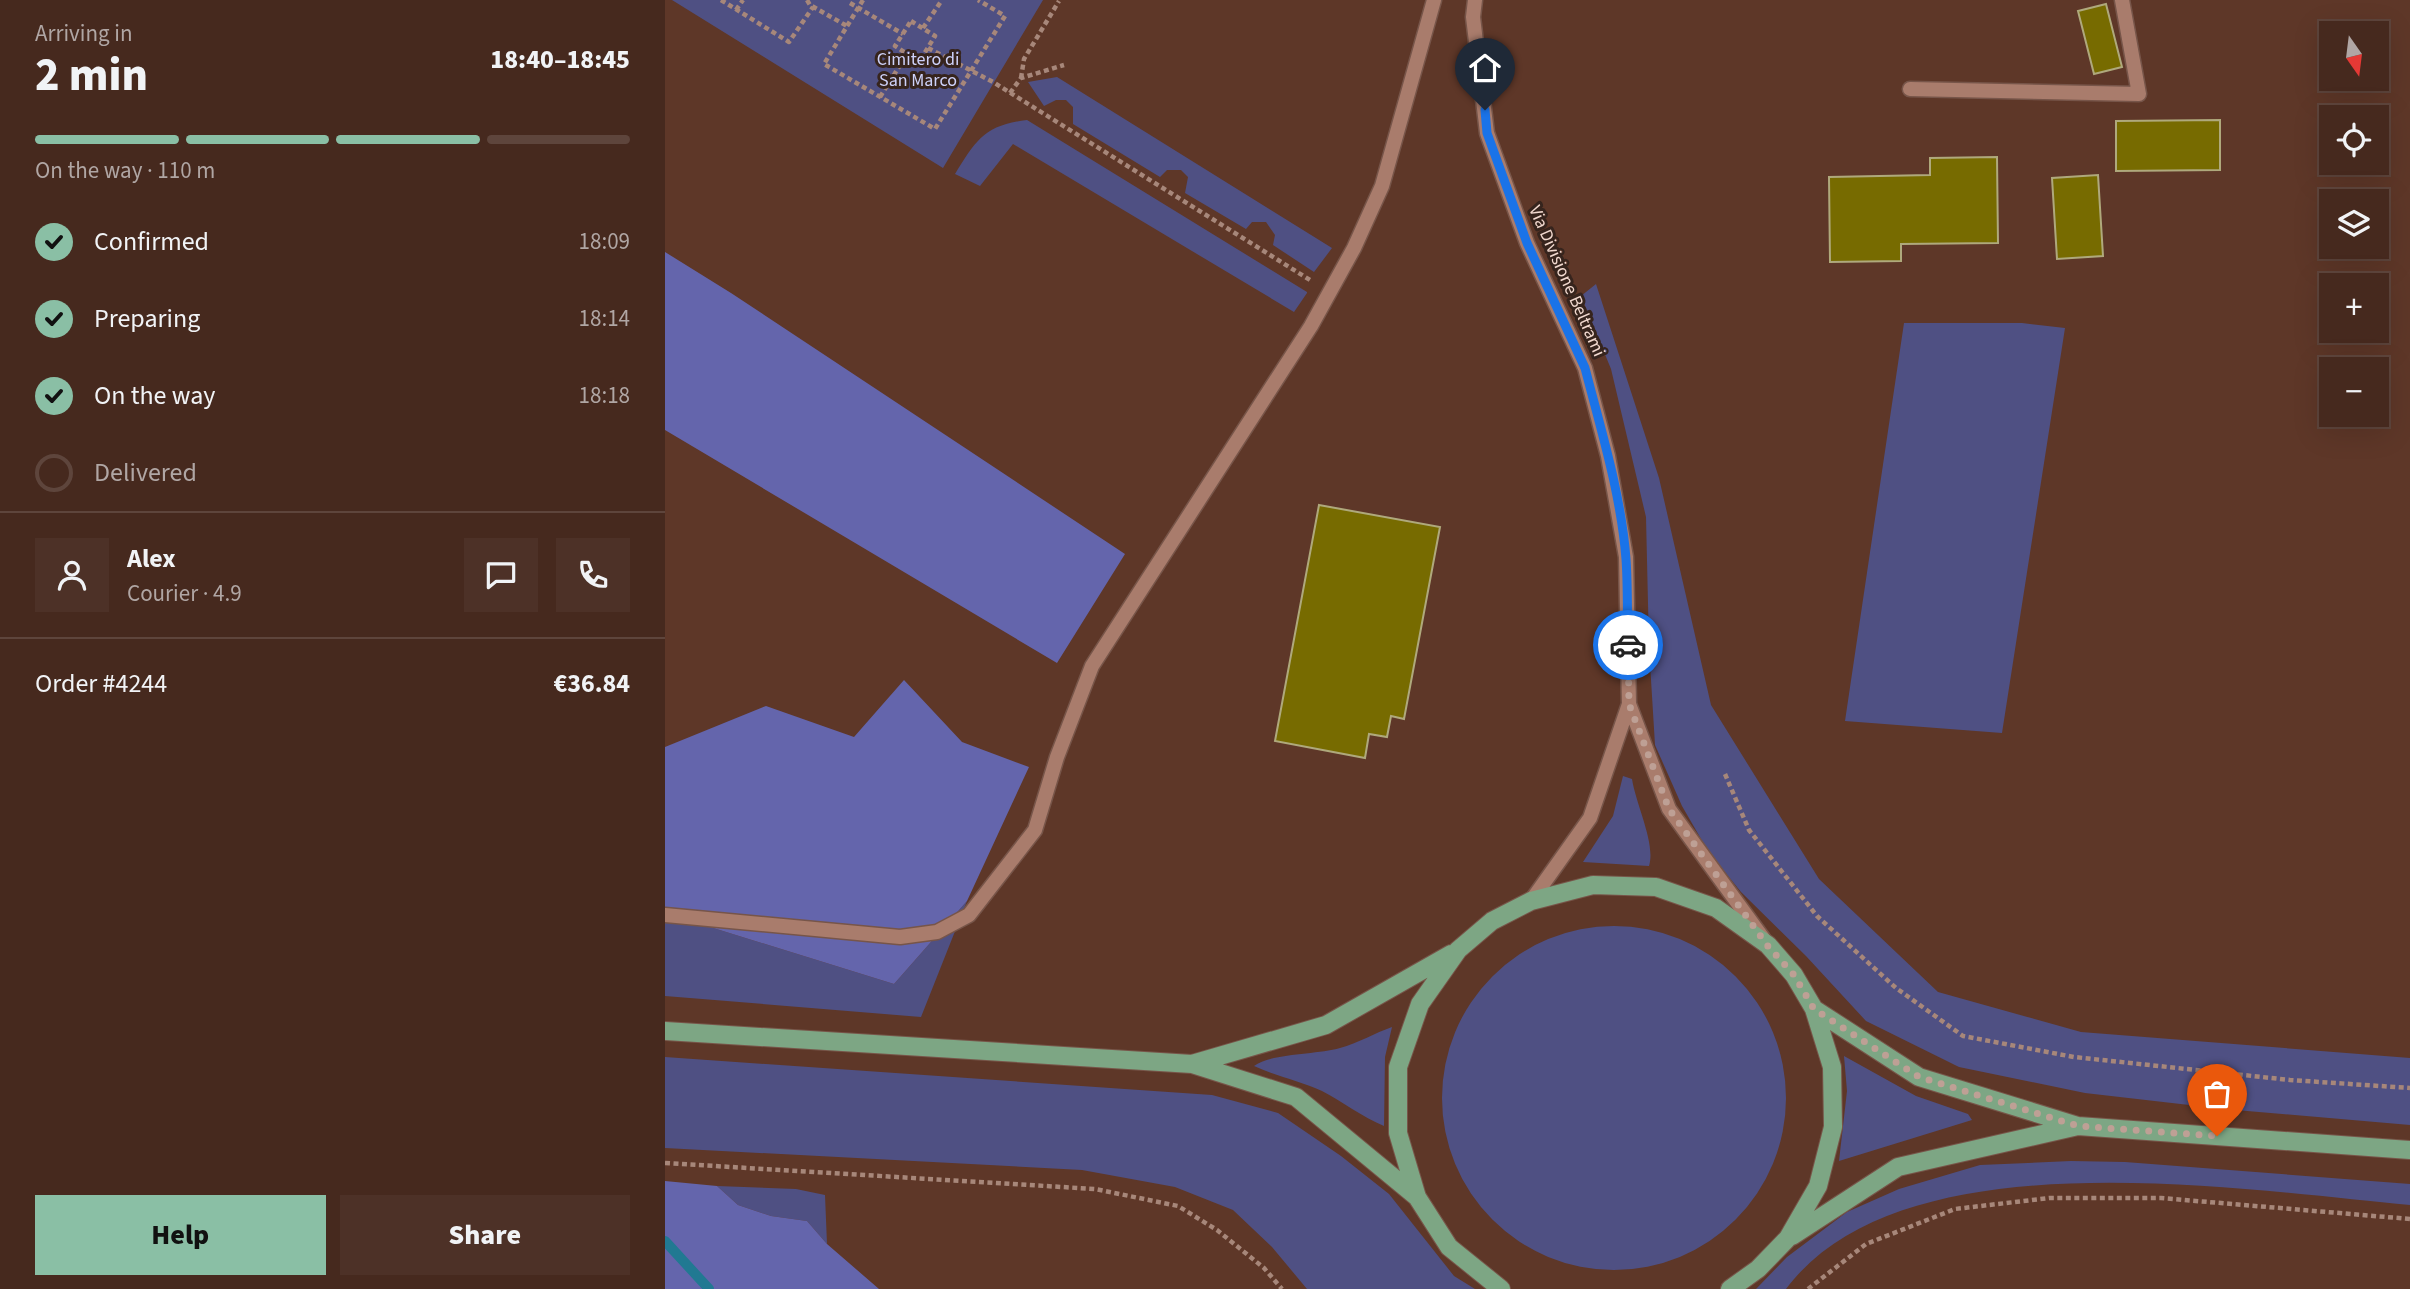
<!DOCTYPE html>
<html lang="en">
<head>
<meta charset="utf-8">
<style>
  body { margin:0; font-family:"Source Sans 3",sans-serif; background:#4d3127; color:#f1f3f6; height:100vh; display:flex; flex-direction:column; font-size:26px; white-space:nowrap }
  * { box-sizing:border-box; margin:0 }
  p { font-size:23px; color:#b0a6a4 }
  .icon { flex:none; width:38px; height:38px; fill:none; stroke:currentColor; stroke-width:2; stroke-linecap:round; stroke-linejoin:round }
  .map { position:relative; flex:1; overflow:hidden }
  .details { display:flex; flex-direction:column; background:#46291e; width:665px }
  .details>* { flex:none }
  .needle { width:46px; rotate:166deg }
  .buttons { position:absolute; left:1654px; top:21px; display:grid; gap:14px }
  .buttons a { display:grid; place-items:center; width:70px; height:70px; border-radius:0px; background:#46291e; box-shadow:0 7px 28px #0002,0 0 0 2px #5e453c; font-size:35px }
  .pin { position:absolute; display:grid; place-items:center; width:60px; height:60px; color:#fff; margin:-72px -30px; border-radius:50% 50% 50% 0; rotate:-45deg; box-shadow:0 0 7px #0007 }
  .pin .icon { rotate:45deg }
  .courier { position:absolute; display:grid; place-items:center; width:70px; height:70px; margin:-35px; border:5px solid #1a73e8; border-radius:50%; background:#fff; color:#222; box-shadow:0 2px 9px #0007 }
  .summary em { font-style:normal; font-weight:800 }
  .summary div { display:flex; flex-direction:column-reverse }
  .summary { display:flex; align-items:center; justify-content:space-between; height:119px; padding:0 35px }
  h1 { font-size:46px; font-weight:800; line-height:52px }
  .bar { display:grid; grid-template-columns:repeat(4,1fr); gap:10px 7px; align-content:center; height:84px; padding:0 35px }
  .bar i { height:9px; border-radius:5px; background:#5e453c }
  .bar .on { background:#8abfa5 }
  .bar p { grid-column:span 4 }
  .line { display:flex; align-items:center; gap:18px; padding:0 35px; border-top:2px solid #5e453c }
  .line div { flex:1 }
  .round { display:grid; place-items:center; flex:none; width:74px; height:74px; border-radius:0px; background:#4d3127 }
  ol { padding:0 35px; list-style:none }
  li { display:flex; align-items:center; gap:21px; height:77px }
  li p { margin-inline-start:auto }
  li .icon { padding:7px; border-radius:50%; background:#8abfa5; color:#111; stroke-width:4 }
  li:last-child { color:#b0a6a4 }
  li i { width:38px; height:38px; border:4px solid #5e453c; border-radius:50% }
  .cta { display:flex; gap:14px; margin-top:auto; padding:14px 35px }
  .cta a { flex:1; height:80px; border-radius:0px; background:#8abfa5; color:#111; font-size:28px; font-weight:800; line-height:80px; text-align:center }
  .cta a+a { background:#4d3127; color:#f1f3f6 }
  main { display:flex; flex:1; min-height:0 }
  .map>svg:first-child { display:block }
  .green { fill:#4f5083 }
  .forest { fill:#6465ac }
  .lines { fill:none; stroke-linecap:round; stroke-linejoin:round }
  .stream { stroke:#217992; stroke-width:10 }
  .building { fill:#776b00; stroke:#afa97c; stroke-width:2 }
  .minor-casing { stroke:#775549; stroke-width:17 }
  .tertiary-casing { stroke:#775549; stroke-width:17 }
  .primary-casing { stroke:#775549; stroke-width:20 }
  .path { stroke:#a7877a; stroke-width:4.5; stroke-dasharray:5 3.5; stroke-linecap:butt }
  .minor { stroke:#a97c6c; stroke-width:14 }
  .tertiary { stroke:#a97c6c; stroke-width:14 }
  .primary { stroke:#7da684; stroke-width:18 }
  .done { stroke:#bea095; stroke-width:7; stroke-dasharray:0 12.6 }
  .route { stroke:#1a73e8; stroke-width:9 }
  .labels { text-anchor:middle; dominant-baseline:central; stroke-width:6; stroke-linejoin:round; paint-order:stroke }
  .park-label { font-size:18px; fill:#ced2fa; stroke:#36241d }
  .street-label { font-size:18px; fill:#f2d9cf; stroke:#36241d }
</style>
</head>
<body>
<main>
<section class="details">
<div class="summary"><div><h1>2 min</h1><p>Arriving in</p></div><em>18:40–18:45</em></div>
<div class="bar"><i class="on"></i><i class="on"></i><i class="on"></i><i></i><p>On the way · 110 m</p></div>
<ol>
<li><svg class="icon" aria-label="check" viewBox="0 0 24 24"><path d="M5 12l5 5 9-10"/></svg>Confirmed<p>18:09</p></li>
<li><svg class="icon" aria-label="check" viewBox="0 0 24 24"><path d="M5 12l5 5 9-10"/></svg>Preparing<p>18:14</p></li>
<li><svg class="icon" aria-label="check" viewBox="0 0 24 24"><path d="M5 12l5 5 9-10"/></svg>On the way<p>18:18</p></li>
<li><i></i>Delivered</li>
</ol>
<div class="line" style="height:126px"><a class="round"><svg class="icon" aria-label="person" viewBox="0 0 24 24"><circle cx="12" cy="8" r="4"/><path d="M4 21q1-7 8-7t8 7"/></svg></a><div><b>Alex</b><p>Courier · 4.9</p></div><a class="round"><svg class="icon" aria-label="chat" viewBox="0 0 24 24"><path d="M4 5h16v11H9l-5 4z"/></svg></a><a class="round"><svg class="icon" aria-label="phone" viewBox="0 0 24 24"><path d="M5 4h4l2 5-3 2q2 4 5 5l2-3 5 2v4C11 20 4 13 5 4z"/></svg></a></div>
<div class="line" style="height:91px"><div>Order #4244</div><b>€36.84</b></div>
<div class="cta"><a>Help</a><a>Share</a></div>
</section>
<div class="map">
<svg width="1745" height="1289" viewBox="0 0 1745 1289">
  <rect width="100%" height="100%" fill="#5e3728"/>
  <path class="green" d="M7,0H378L278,168Z
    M392,77L667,248L649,272L608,245L610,235L601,222H587L581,229L520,193L523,177L516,170H502L495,177L408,124V107L401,100H391L379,106L363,82Z
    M362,120L642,292V293L629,312L348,144L315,186L290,174C311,140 320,125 362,120Z
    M931,284L994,478L1046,705L1154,879L1273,992L1416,1032L1745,1058V1125L1559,1109L1420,1093L1294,1067L1201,1021L1141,956L1076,892L1043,851L1017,806L990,745L984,647L981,517L946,369L916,296Z
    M1239,323H1357L1400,328L1337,733L1180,721Z
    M958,776L967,779C971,805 991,844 984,866L918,862L948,816Z
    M302,901L256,1017L0,996V913L229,984Z
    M777 1098a172 172 0 1 1 344 0a172 172 0 1 1-344 0Z
    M727,1027L720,1057L719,1126C697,1117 678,1102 657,1091C635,1081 611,1076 589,1066C606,1053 651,1055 675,1048C693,1043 710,1033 727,1027Z
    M1179,1056L1251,1096L1303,1114L1307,1120L1174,1161L1182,1091Z
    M0,1057L547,1095L613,1113L676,1156L724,1194L789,1276L810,1289H642L607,1247L568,1210L510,1187L417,1170L0,1148Z
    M1406,1161L1460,1162L1745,1184V1205C1575,1190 1237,1134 1121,1289H1091L1122,1257L1182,1212L1234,1189L1315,1165Z
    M52,1186L131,1189L160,1195L162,1244L142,1221L106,1216L73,1205Z"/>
  <path class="forest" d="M0,252L66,293L460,554L392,663L0,430Z
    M239,680L297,742L364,767L302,901L229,984L0,913V747L101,706L189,737Z
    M0,1181L52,1186L73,1205L106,1216L142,1221L162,1244L214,1289H0Z"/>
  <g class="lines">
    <path class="stream" d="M0,1241L44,1289"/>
  </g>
  <path class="building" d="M1441,4L1457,67L1429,74L1413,11Z
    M1555,120V170L1451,171V121Z
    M1332,157L1333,243L1236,244V261L1165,262L1164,177L1265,175V158Z
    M1433,175L1438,256L1392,259L1387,178Z
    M654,505L775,527L739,719L726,716L722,737L704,734L700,758L610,741Z"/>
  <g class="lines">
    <g class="minor-casing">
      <path id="minor" d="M1245,89L1474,94L1457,0
        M0,915L235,937L272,932L304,915L370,830L392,757L427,666L646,326L689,248L717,186L769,0"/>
    </g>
    <g class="tertiary-casing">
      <path id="tertiary" d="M810,0L808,17L822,133L862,243L920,368L943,456L961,557L964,704L925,818L866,901
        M964,704L1004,809L1098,938"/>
    </g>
    <g class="primary-casing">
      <path id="primary" d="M1149,1009L1254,1077L1413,1126L1745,1150
        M0,1031L527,1064L631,1097L752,1197
        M527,1064L661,1025L786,954
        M1127,1236L1233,1167L1413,1126
        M836,1289L784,1247L752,1197L733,1133V1067L755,1004L793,950L827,921L866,901L928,885L991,887L1051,908L1103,945L1129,975L1149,1009L1167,1067L1168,1127L1153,1186L1123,1238L1093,1269L1065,1289"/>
    </g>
    <path class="path" d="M56,0L124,42L148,7
      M142,0L145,5L182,26
      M198,0L159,64L270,129L340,16L313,0
      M185,3L238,34
      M71,10L78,0
      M246,21L270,36L254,62L230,46Z
      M258,28L277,0
      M263,48L328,82L645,280
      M356,78L359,59L394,1
      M345,93L356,78L399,65
      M215,97L242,54
      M1060,774L1084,830L1152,916L1231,988L1298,1036L1409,1057L1625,1080L1745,1088
      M0,1163L430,1189L513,1206L552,1230L599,1268L617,1289
      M1143,1289L1201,1244L1290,1209L1384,1198H1496L1745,1219"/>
    <use href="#minor" class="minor"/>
    <use href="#tertiary" class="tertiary"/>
    <use href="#primary" class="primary"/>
  </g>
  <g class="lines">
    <path class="done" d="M963,645L964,704L1004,809L1102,945L1129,975L1149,1009L1254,1077L1413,1126L1552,1136"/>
    <path class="route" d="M820,110L822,133L862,243L920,368C936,430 956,494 961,559C963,587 962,617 963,645"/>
  </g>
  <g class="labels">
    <g class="park-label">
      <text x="253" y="59">Cimitero di<tspan x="253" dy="21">San Marco</tspan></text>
    </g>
    <g class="street-label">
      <text transform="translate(902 281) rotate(66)">Via Divisione Beltrami</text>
    </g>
  </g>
</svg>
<div class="buttons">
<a><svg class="needle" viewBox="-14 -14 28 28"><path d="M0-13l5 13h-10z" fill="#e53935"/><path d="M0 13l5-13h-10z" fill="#b0a6a4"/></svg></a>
<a><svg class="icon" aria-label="locate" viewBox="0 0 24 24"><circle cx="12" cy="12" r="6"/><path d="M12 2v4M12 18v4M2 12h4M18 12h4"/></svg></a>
<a><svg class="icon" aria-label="layers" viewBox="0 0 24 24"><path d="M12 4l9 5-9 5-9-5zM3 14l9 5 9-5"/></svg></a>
<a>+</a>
<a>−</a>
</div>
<div class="pin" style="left:1552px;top:1136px;background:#ea580c"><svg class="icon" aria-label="bag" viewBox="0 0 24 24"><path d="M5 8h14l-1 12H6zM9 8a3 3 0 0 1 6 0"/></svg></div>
<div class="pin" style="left:820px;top:110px;background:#1f2937"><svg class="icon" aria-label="home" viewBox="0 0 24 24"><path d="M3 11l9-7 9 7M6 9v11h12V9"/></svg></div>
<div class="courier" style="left:963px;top:645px"><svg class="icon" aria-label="car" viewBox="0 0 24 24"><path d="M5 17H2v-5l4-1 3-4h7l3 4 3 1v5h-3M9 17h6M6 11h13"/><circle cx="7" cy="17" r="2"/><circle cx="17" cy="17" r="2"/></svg></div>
</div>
</main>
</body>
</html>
